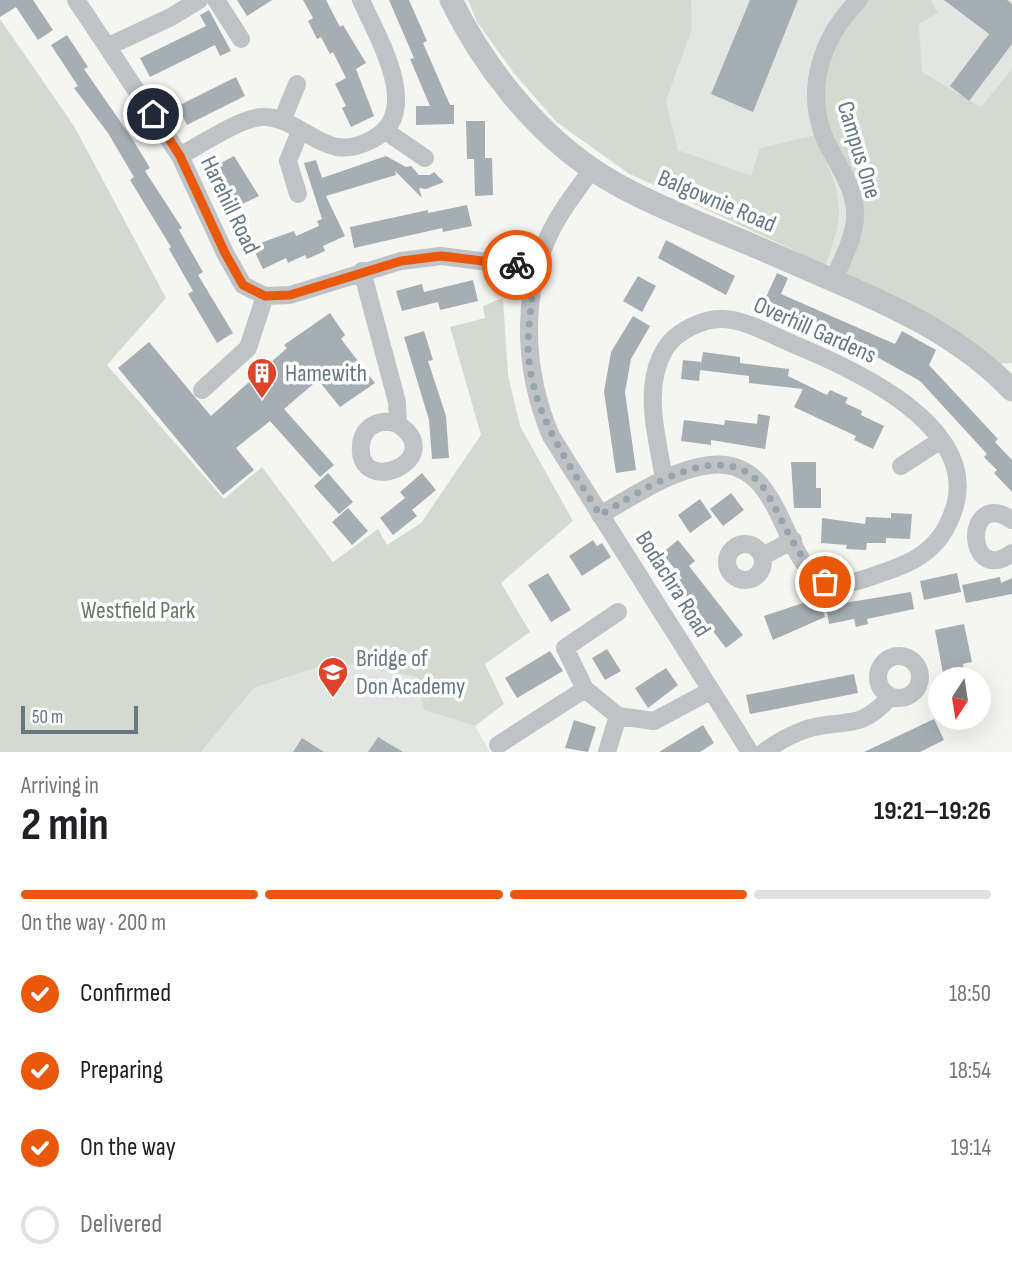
<!DOCTYPE html>
<html lang="en">
<head>
<meta charset="utf-8">
<style>
  body { margin:0; font-family:"Sofia Sans Condensed",sans-serif; background:#f2f2f2; color:#202124; height:100vh; display:flex; flex-direction:column; font-size:26px; white-space:nowrap }
  * { box-sizing:border-box; margin:0 }
  p { font-size:23px; color:#757577 }
  .icon { flex:none; width:38px; height:38px; fill:none; stroke:currentColor; stroke-width:2; stroke-linecap:round; stroke-linejoin:round }
  .map { position:relative; height:752px; overflow:hidden }
  .panel { display:flex; flex-direction:column; background:#fff; flex:1 }
  .panel>* { flex:none }
  .needle { width:46px; rotate:192deg }
  .buttons { position:absolute; left:928px; top:667px; display:grid; gap:14px }
  .buttons a { display:grid; place-items:center; width:63px; height:63px; border-radius:50%; background:#fff; box-shadow:0 7px 28px #0002; font-size:35px }
  .scale { position:absolute; left:21px; bottom:18px; width:117px; box-sizing:border-box; padding-left:7px; border:4px solid #657882; border-top:0; font-size:19px; line-height:24px; white-space:nowrap; color:#657882; -webkit-text-stroke:5px #fff; paint-order:stroke }
  .pin { position:absolute; display:grid; place-items:center; width:60px; height:60px; color:#fff; margin:-30px; border:4px solid #fff; border-radius:50%; box-shadow:0 2px 7px #0007 }
  .courier { position:absolute; display:grid; place-items:center; width:70px; height:70px; margin:-35px; border:5px solid #ea580c; border-radius:50%; background:#fff; color:#222; box-shadow:0 2px 9px #0007 }
  .overview em { font-style:normal; font-weight:700 }
  .overview div { display:flex; flex-direction:column-reverse }
  .overview { display:flex; align-items:center; justify-content:space-between; height:119px; padding:0 21px }
  h1 { font-size:46px; font-weight:700; line-height:52px }
  .bar { display:grid; grid-template-columns:repeat(4,1fr); gap:10px 7px; align-content:center; height:84px; padding:0 21px }
  .bar i { height:9px; border-radius:5px; background:#e0e0e0 }
  .bar .selected { background:#ea580c }
  .bar p { grid-column:span 4 }
  ol { padding:0 21px; list-style:none }
  li { display:flex; align-items:center; gap:21px; height:77px }
  li p { margin-inline-start:auto }
  li .icon { padding:7px; border-radius:50%; background:#ea580c; color:#fff; stroke-width:4 }
  li:last-child { color:#757577 }
  li i { width:38px; height:38px; border:4px solid #e0e0e0; border-radius:50% }
  .map>svg:first-child { display:block }
  .built { fill:#e3e5e3 }
  .green { fill:#d5dad1 }
  .building { fill:#a5afb3 }
  .lines { fill:none; stroke-linecap:round; stroke-linejoin:round }
  .minor { stroke:#bfc3c6; stroke-width:18 }
  .tertiary { stroke:#bfc3c6; stroke-width:23 }
  .done { stroke:#97a4a9; stroke-width:7; stroke-dasharray:0 12.6 }
  .route { stroke:#ea580c; stroke-width:9 }
  .labels { text-anchor:middle; dominant-baseline:central; stroke-width:7; stroke-linejoin:round; paint-order:stroke }
  .street-label { font-size:24px; fill:#657882; stroke:#fff }
  .poi-label { font-size:24px; fill:#657882; stroke:#fff; text-anchor:start }
  .park-label { font-size:24px; fill:#6a7964; stroke:#fff }
</style>
</head>
<body>
<div class="map">
<svg width="1012" height="752" viewBox="0 0 1012 752">
  <rect width="100%" height="100%" fill="#f5f5f2"/>
  <path class="built" d="M468,0H1012V359L864,283L628,173L556,122L514,73L477,22Z
    M334,662L418,677L424,710L475,726L490,752H201L254,688Z"/>
  <path class="green" d="M468,0H691L692,29L666,101L678,150L751,176L760,148L815,135C838,190 850,206 825,265L628,173L557,122L514,73L477,22Z
    M859,0H931L938,13L919,24L922,72L981,107L1012,69V363L987,364L833,281L855,204L826,140L821,58Z
    M0,19L74,126L166,298L107,365L224,499L262,467L333,562L378,529L387,545L421,523L481,435L450,327L485,318L483,306L503,298L508,375L520,426L573,521L501,583L530,632L485,664L504,704L475,726L424,710L417,677L334,662L254,688L201,752H0Z"/>
  <path class="building" d="M0,0H33L53,30L38,40L16,7L0,17Z
    M237,0H272L247,16Z
    M303,0H326L340,27L343,25L366,63L356,69L374,116L351,127L342,108L346,106L335,84L346,78L333,52L330,54L321,37L317,39L308,21L313,18Z
    M389,0H409L427,41L423,43L450,105H454V124L416,125V106H430L410,59L414,58Z
    M750,0H798L753,112L711,94Z
    M944,0H1007L1012,4V44L969,101L950,86L989,34Z
    M209,10L231,51L220,56L215,45L150,77L140,58L206,26L200,15Z
    M67,35L88,67L84,69L133,140L150,168L145,171L182,228L179,230L203,272L198,275L233,333L217,343L188,294L193,291L169,249L171,247L130,180L134,177L108,133L74,88L78,86L51,45Z
    M236,77L245,96L187,125L178,106Z
    M466,121H485V158H492L493,195L475,196L474,159H467Z
    M234,156L259,196L236,207L211,168Z
    M386,156L406,167L411,166L419,175H430L434,172L444,182L426,189L419,188L422,198L395,171L396,175L326,196L345,236L323,246L325,251L307,259L305,255L288,263L286,258L263,269L252,246L294,231L296,236L319,226L317,221L322,219L304,163L316,160L322,178Z
    M467,205L472,226L443,232L442,228L354,248L350,227L428,210V213Z
    M666,240L735,276L726,295L658,258Z
    M777,273L788,278L781,294L895,344L902,331L936,350L929,365L998,439L995,442L1012,460V492L994,473L997,470L984,457L987,454L920,381L848,341L846,345L762,306Z
    M638,276L656,286L642,312L623,301Z
    M473,280L478,301L440,310L438,302L402,311L396,291L422,284L424,292Z
    M330,313L345,335L341,339L375,383L340,407L318,380L284,409L334,465L320,477L270,421L236,448L254,470L223,495L118,368L149,342L211,416L287,348L284,345Z
    M633,316L650,326L631,359L625,392L636,470L616,473L604,392L611,352Z
    M424,331L433,360L428,361L446,416L449,458L432,459L429,420L404,337Z
    M703,352L740,357V363L789,369L788,376L827,395L830,390L848,398L845,403L862,411L861,415L884,426L873,449L854,440L856,436L794,407L803,389L749,383V376L700,370Z
    M683,360L701,362L699,381L681,379Z
    M758,414L770,416L765,449L711,440V445L681,441L684,420L724,425L725,420L757,424Z
    M791,462H816V488H821V508H794Z
    M328,473L353,502L339,514L314,486Z
    M422,473L436,490L412,510L417,516L393,535L380,518L405,498L400,492Z
    M731,493L744,510L723,526L710,509Z
    M700,499L712,517L690,533L678,515Z
    M348,508L368,531L352,545L332,522Z
    M891,513L912,514L910,539L886,538V543H867L866,550L846,549L847,545L821,543L822,518L865,524L866,517L891,518Z
    M593,540L597,546L602,543L611,557L582,576L569,556Z
    M678,540L695,561L689,566L743,635L726,648L676,583L682,578L662,553Z
    M548,573L571,610L551,622L528,585Z
    M957,573L961,592L924,600L920,581Z
    M1000,577L1001,583L1012,578V594L966,603L962,585Z
    M911,592L914,609L867,619L868,624L856,627L854,619L829,624L826,606Z
    M818,598L825,617L773,640L764,616Z
    M964,624L972,662L963,664L966,679H944L935,630Z
    M607,649L621,671L605,680L592,658Z
    M550,651L563,671L517,698L505,678Z
    M666,668L678,685L648,708L635,688Z
    M854,674L858,693L750,714L746,695Z
    M934,719L944,740L920,752H864Z
    M574,720L596,727L588,752L565,748Z
    M703,725L714,743L700,752H659Z
    M378,737L403,752H368Z
    M302,738L324,752H293Z"/>
  <g class="lines">
    <path class="minor" d="M76,0L180,156L225,253L243,285L265,296L290,295L401,261L441,256L536,268
      M216,0L241,39
      M109,46L171,17L199,0
      M282,121L297,84
      M387,132L425,158
      M180,156C200,145 240,118 262,117C290,116 311,142 337,147C349,149 363,145 373,139C424,112 377,37 361,0
      M592,169C581,185 568,201 558,218C519,284 522,367 551,436L750,752
      M298,194L288,161L300,131
      M362,271L397,402L398,424C450,460 356,499 361,445C363,425 381,418 398,424
      M833,281C843,258 860,228 854,203C850,180 834,159 825,139C804,89 822,36 859,0
      M202,390L248,348L265,296
      M901,466L941,440
      M600,515C634,496 670,470 710,465C784,457 779,561 825,582C839,588 862,580 876,575C890,570 907,565 920,556C939,543 948,528 955,506C978,424 851,368 793,344C771,335 747,320 723,319C703,318 675,332 665,349C642,387 657,438 664,478
      M1012,520C963,487 965,587 1012,553
      M727 562a18 18 0 1 1 36 0a18 18 0 1 1-36 0Z
      M763,556L793,540
      M618,612L565,648L585,689L618,716L654,721L710,691
      M878 677a21 21 0 1 1 42 0a21 21 0 1 1-42 0Z
      M498,745L585,689
      M607,752L618,716
      M764,752C776,743 792,734 807,729C845,718 859,732 890,697"/>
    <path class="tertiary" d="M451,0C483,65 532,128 592,169C627,193 667,209 706,226C750,244 794,263 837,282C902,310 963,339 1012,390"/>
  </g>
  <g class="lines">
    <path class="done" d="M517,265L536,268C533,293 529,318 528,343C528,409 568,462 600,515C643,490 729,430 767,493C785,524 797,559 825,582"/>
    <path class="route" d="M153,114L180,156L225,253L243,285L265,296L290,295L401,261L441,256L517,265"/>
  </g>
  <defs>
    <g id="building-pin" transform="scale(1.575)"><path d="M0 17L-7.5 6A9.5 9.5 0 1 1 7.5 6Z" fill="#de4429" stroke="#fff"/><path d="M-4-6H4V6H1V3H-1V6H-4ZM-2.5-4.3h1.7v1.8h-1.7ZM.8-4.3h1.7v1.8H.8ZM-2.5-1h1.7V.8h-1.7ZM.8-1h1.7V.8H.8Z" fill="#fff"/></g>
    <g id="school-pin" transform="scale(1.575)"><path d="M0 17L-7.5 6A9.5 9.5 0 1 1 7.5 6Z" fill="#de4429" stroke="#fff"/><path d="M0-5L7-2L0 1L-7-2ZM-4 1L0 2.5L4 1V4Q0 6-4 4Z" fill="#fff"/></g>
  </defs>
  <g fill-rule="evenodd">
    <use href="#building-pin" x="262" y="373"/>
    <use href="#school-pin" x="333" y="672"/>
  </g>
  <g class="labels">
    <g class="street-label">
      <text transform="translate(859 150) rotate(73)">Campus One</text>
      <text transform="translate(717 201) rotate(23)">Balgownie Road</text>
      <text transform="translate(230 205) rotate(64)">Harehill Road</text>
      <text transform="translate(815 330) rotate(24)">Overhill Gardens</text>
      <text transform="translate(673 584) rotate(58)">Bodachra Road</text>
    </g>
    <g class="poi-label">
      <text x="285" y="373">Hamewith</text>
      <text x="356" y="658">Bridge of<tspan x="356" dy="28">Don Academy</tspan></text>
    </g>
    <g class="park-label">
      <text x="138" y="610">Westfield Park</text>
    </g>
  </g>
</svg>
<div class="buttons">
<a><svg class="needle" viewBox="-14 -14 28 28"><path d="M0-13l5 13h-10z" fill="#e53935"/><path d="M0 13l5-13h-10z" fill="#757577"/></svg></a>
</div>
<div class="scale">50 m</div>
<div class="pin" style="left:825px;top:582px;background:#ea580c"><svg class="icon" aria-label="bag" viewBox="0 0 24 24"><path d="M5 8h14l-1 12H6zM9 8a3 3 0 0 1 6 0"/></svg></div>
<div class="pin" style="left:153px;top:114px;background:#1f2937"><svg class="icon" aria-label="home" viewBox="0 0 24 24"><path d="M3 11l9-7 9 7M6 9v11h12V9"/></svg></div>
<div class="courier" style="left:517px;top:265px"><svg class="icon" aria-label="bike" viewBox="0 0 24 24"><circle cx="6" cy="16" r="4"/><circle cx="18" cy="16" r="4"/><path d="M6 16l4-8h5l3 8M10 8l3 8H6M13 5h3"/></svg></div>
</div>
<section class="panel">
<div class="overview"><div><h1>2 min</h1><p>Arriving in</p></div><em>19:21–19:26</em></div>
<div class="bar"><i class="selected"></i><i class="selected"></i><i class="selected"></i><i></i><p>On the way · 200 m</p></div>
<ol>
<li><svg class="icon" aria-label="check" viewBox="0 0 24 24"><path d="M5 12l5 5 9-10"/></svg>Confirmed<p>18:50</p></li>
<li><svg class="icon" aria-label="check" viewBox="0 0 24 24"><path d="M5 12l5 5 9-10"/></svg>Preparing<p>18:54</p></li>
<li><svg class="icon" aria-label="check" viewBox="0 0 24 24"><path d="M5 12l5 5 9-10"/></svg>On the way<p>19:14</p></li>
<li><i></i>Delivered</li>
</ol>
</section>
</body>
</html>
